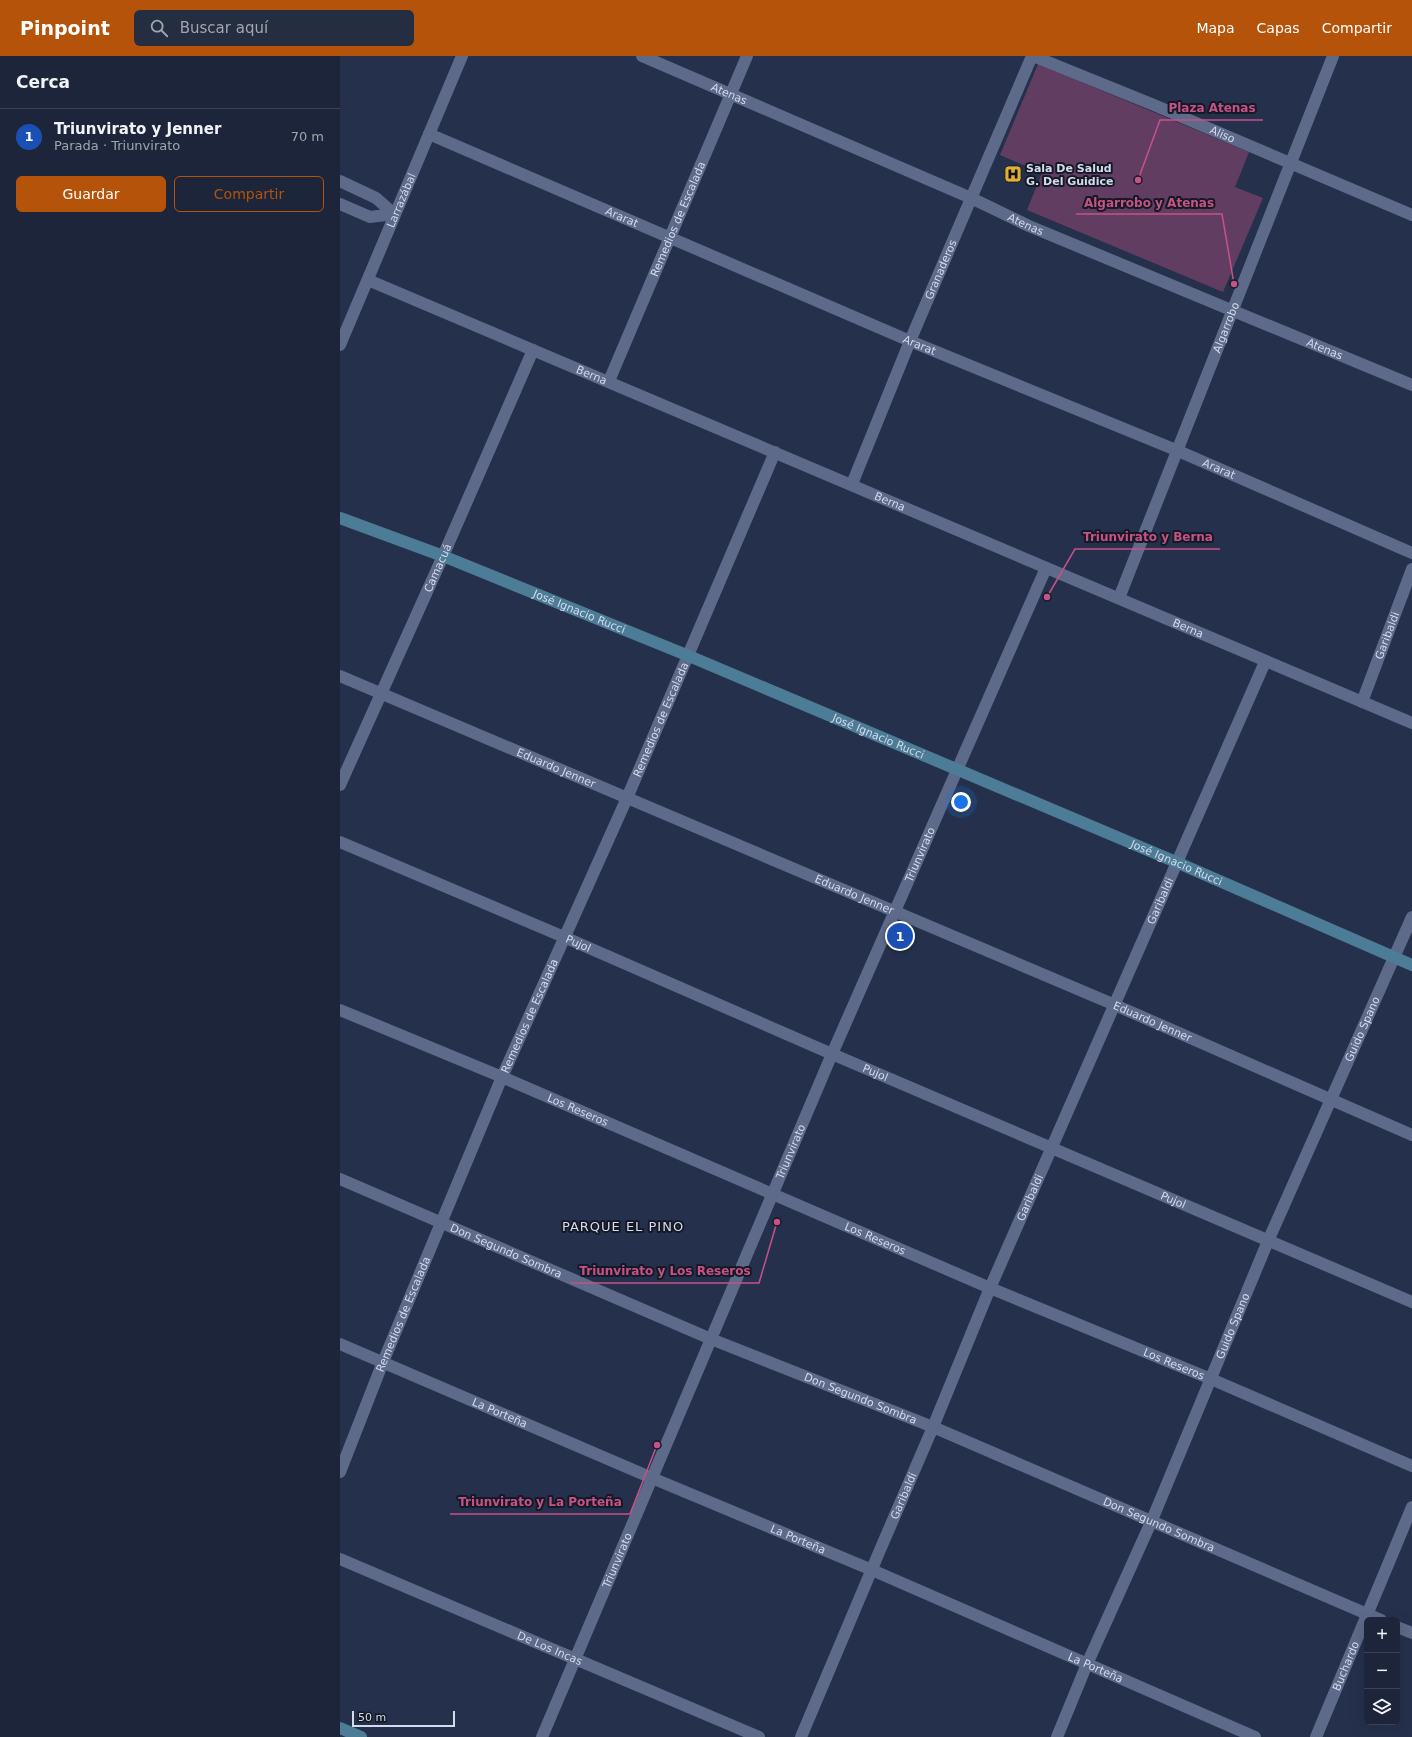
<!DOCTYPE html>
<html lang="es">
<head>
<meta charset="utf-8">
<style>
  :root { --surface:#1c2539; --page:#252d41; --text:#f1f3f6; --muted:#a0a5ae; --line:#3a4253; --accent:#b45309 }
  body { margin:0; font-family:"DejaVu Sans",sans-serif; background:var(--page); color:var(--text) }
  .controls { position:absolute; right:12px; bottom:12px; display:grid; overflow:hidden; border-radius:6px; box-shadow:0 4px 16px #0002 }
  .controls button { width:36px; height:36px; display:grid; place-items:center; padding:0; border:0; border-bottom:1px solid var(--line); background:var(--surface); color:var(--text); font:20px sans-serif }
  .scale { position:absolute; left:12px; bottom:10px; width:103px; box-sizing:border-box; padding-left:4px; border:2px solid #d3dbed; border-top:0; font-size:11px; line-height:14px; white-space:nowrap; color:#d3dbed; -webkit-text-stroke:3px #141925; paint-order:stroke }
  .you { position:absolute; left:621px; top:746px; width:14px; height:14px; margin:-10px; border:3px solid #fff; border-radius:50%; background:#1a73e8; box-shadow:0 0 0 6px #1a73e833 }
  .badge { display:grid; place-items:center; width:26px; height:26px; border-radius:50%; background:var(--accent); color:#fff; font-size:13px; font-weight:700 }
  .pin { position:absolute; translate:-50% -50%; border:2px solid #fff; box-shadow:0 1px 4px #0006 }
  .list { margin:0; padding:0; list-style:none }
  h2 { display:flex; justify-content:space-between; align-items:center; height:52px; margin:0; padding:0 16px; font-size:17px }
  h2 small { font-size:13px; font-weight:400; color:var(--muted) }
  .list li { display:grid; grid-template-columns:26px 1fr auto; gap:12px; align-items:center; box-sizing:border-box; height:56px; padding:0 16px; border-top:1px solid var(--line) }
  .list b { display:block; font-size:15px; white-space:nowrap }
  .list p { margin:0; font-size:13px; white-space:nowrap; color:var(--muted) }
  .list em { font-size:13px; font-style:normal; color:var(--muted) }
  .actions { display:flex; gap:8px; padding:12px 16px }
  .actions a { flex:1; padding:9px 0; border:1px solid var(--accent); border-radius:6px; text-align:center; font-size:14px; color:var(--accent) }
  .actions .main { background:var(--accent); color:#fff }
  .icon { flex:none; width:22px; height:22px; fill:none; stroke:currentColor; stroke-width:2; stroke-linecap:round; stroke-linejoin:round }
  .map { position:relative; flex:none; width:1072px; height:1681px; overflow:hidden }
  header { display:flex; align-items:center; gap:24px; box-sizing:border-box; height:56px; padding:0 20px; background:var(--accent); color:#fff }
  header strong { font-size:19px }
  nav { display:flex; gap:22px; margin-inline-start:auto; font-size:14px }
  .search { width:280px; height:36px; background:var(--page); display:flex; align-items:center; gap:10px; box-sizing:border-box; padding:0 14px; border-radius:6px; color:var(--muted); font-size:15px }
  main { display:flex }
  aside { flex:1; background:var(--surface) }
  .map>svg:first-child { display:block }
</style>
</head>
<body>
<header>
<strong>Pinpoint</strong>
<div class="search"><svg class="icon" aria-label="search" viewBox="0 0 24 24"><circle cx="10" cy="10" r="6"/><path d="M15 15l6 6"/></svg>Buscar aquí</div>
<nav><a>Mapa</a><a>Capas</a><a>Compartir</a></nav>
</header>
<main>
<aside>
<h2>Cerca<small></small></h2>
<ul class="list">
<li><span class="badge" style="background:#1a4fb4">1</span><div><b>Triunvirato y Jenner</b><p>Parada · Triunvirato</p></div><em>70 m</em></li>
</ul>
<div class="actions"><a class="main">Guardar</a><a>Compartir</a></div>
</aside>
<div class="map">
<svg width="1072" height="1681" viewBox="0 0 1072 1681">
  <rect width="100%" height="100%" fill="#25314c"/>
  <!-- green -->
  <polygon fill="#613d62" points="698,8 909,96 895,131 923,142 883,236 687,154 702,117 660,99"/>
  <g fill="none" stroke-linecap="round" stroke-linejoin="round">
    <!-- street -->
    <g stroke="#5d6a89" stroke-width="12">
      <path id="s1" d="M302 0 631 142 689 170 1072 329"/>
      <path id="s2" d="M693 0 814 49 1072 159"/>
      <path id="s3" d="M89 78 570 285 836 394 1072 497"/>
      <polyline points="0,125 36,142 54,158"/>
      <polyline points="0,148 30,161 54,158"/>
      <path id="s4" d="M28 224 1072 667"/>
      <path id="s5" d="M0 289 122 0"/>
      <path id="s6" d="M269 325 407 0"/>
      <path id="s7" d="M512 428 570 285 692 0"/>
      <path id="s8" d="M779 542 993 0"/>
      <path id="s9" d="M0 620 775 949 1072 1079"/>
      <path id="s10" d="M1022 646 1072 513"/>
      <path id="s11" d="M0 729 103 500 193 294"/>
      <path id="s12" d="M0 786 224 881 492 998 1072 1246"/>
      <path id="s13" d="M0 954 162 1021 650 1232 871 1323 1072 1410"/>
      <path id="s14" d="M0 1123 371 1283 593 1371 1041 1564"/>
      <path id="s15" d="M0 1288 312 1422 532 1514 915 1681"/>
      <path id="s16" d="M0 1416 43 1306 162 1021 287 742 435 396"/>
      <path id="s17" d="M0 1503 419 1681"/>
      <polyline points="1057,1571 1072,1577"/>
      <path id="s18" d="M202 1681 492 998 706 512"/>
      <path id="s19" d="M461 1681 540 1494 593 1371 650 1232 925 606"/>
      <path id="s20" d="M717 1681 747 1608 812 1464 928 1185 1072 861"/>
      <path id="s21" d="M976 1681 1072 1451"/>
    </g>
    <!-- secondary -->
    <g stroke="#4c7c96" stroke-width="12">
      <path id="s22" d="M0 462 103 500 349 600 836 806 1072 909"/>
      <polyline points="0,1672 21,1681"/>
    </g>
  </g>
  <!-- icons -->
  <defs>
    <g id="hospital-square" transform="scale(0.9)"><rect x="-9" y="-9" width="18" height="18" rx="4" fill="#e0b034" stroke="#141925"/><path d="M-5-5h3v3.5h4V-5h3V5h-3V1.5h-4V5h-3Z" fill="#111"/></g>
  </defs>
  <g fill-rule="evenodd">
    <use href="#hospital-square" x="673" y="118"/>
  </g>
  <g text-anchor="middle" stroke-width="4" stroke-linejoin="round" paint-order="stroke">
    <!-- street labels -->
    <g font-size="11" fill="#d3dbed" stroke="#141925">
      <text dy="4" stroke="none"><textPath href="#s1" startOffset="95">Atenas</textPath></text>
      <text dy="4" stroke="none"><textPath href="#s2" startOffset="205">Aliso</textPath></text>
      <text dy="4" stroke="none"><textPath href="#s5" startOffset="157">Larrazábal</textPath></text>
      <text dy="4" stroke="none"><textPath href="#s3" startOffset="210">Ararat</textPath></text>
      <text dy="4" stroke="none"><textPath href="#s6" startOffset="176">Remedios de Escalada</textPath></text>
      <text dy="4" stroke="none"><textPath href="#s1" startOffset="419">Atenas</textPath></text>
      <text dy="4" stroke="none"><textPath href="#s7" startOffset="232">Granaderos</textPath></text>
      <text dy="4" stroke="none"><textPath href="#s8" startOffset="291">Algarrobo</textPath></text>
      <text dy="4" stroke="none"><textPath href="#s3" startOffset="534">Ararat</textPath></text>
      <text dy="4" stroke="none"><textPath href="#s1" startOffset="743">Atenas</textPath></text>
      <text dy="4" stroke="none"><textPath href="#s4" startOffset="243">Berna</textPath></text>
      <text dy="4" stroke="none"><textPath href="#s3" startOffset="858">Ararat</textPath></text>
      <text dy="4" stroke="none"><textPath href="#s4" startOffset="567">Berna</textPath></text>
      <text dy="4" stroke="none"><textPath href="#s11" startOffset="238">Camacuá</textPath></text>
      <text dy="4" stroke="none"><textPath href="#s22" startOffset="257">José Ignacio Rucci</textPath></text>
      <text dy="4" stroke="none"><textPath href="#s4" startOffset="891">Berna</textPath></text>
      <text dy="4" stroke="none"><textPath href="#s10" startOffset="71">Garibaldi</textPath></text>
      <text dy="4" stroke="none"><textPath href="#s16" startOffset="818">Remedios de Escalada</textPath></text>
      <text dy="4" stroke="none"><textPath href="#s22" startOffset="581">José Ignacio Rucci</textPath></text>
      <text dy="4" stroke="none"><textPath href="#s9" startOffset="235">Eduardo Jenner</textPath></text>
      <text dy="4" stroke="none"><textPath href="#s18" startOffset="960">Triunvirato</textPath></text>
      <text dy="4" stroke="none"><textPath href="#s22" startOffset="905">José Ignacio Rucci</textPath></text>
      <text dy="4" stroke="none"><textPath href="#s9" startOffset="559">Eduardo Jenner</textPath></text>
      <text dy="4" stroke="none"><textPath href="#s19" startOffset="910">Garibaldi</textPath></text>
      <text dy="4" stroke="none"><textPath href="#s12" startOffset="259">Pujol</textPath></text>
      <text dy="4" stroke="none"><textPath href="#s16" startOffset="494">Remedios de Escalada</textPath></text>
      <text dy="4" stroke="none"><textPath href="#s9" startOffset="883">Eduardo Jenner</textPath></text>
      <text dy="4" stroke="none"><textPath href="#s20" startOffset="771">Guido Spano</textPath></text>
      <text dy="4" stroke="none"><textPath href="#s12" startOffset="583">Pujol</textPath></text>
      <text dy="4" stroke="none"><textPath href="#s13" startOffset="258">Los Reseros</textPath></text>
      <text dy="4" stroke="none"><textPath href="#s18" startOffset="636">Triunvirato</textPath></text>
      <text dy="4" stroke="none"><textPath href="#s19" startOffset="586">Garibaldi</textPath></text>
      <text dy="4" stroke="none"><textPath href="#s12" startOffset="907">Pujol</textPath></text>
      <text dy="4" stroke="none"><textPath href="#s13" startOffset="582">Los Reseros</textPath></text>
      <text dy="4" stroke="none"><textPath href="#s14" startOffset="181">Don Segundo Sombra</textPath></text>
      <text dy="4" stroke="none"><textPath href="#s16" startOffset="170">Remedios de Escalada</textPath></text>
      <text dy="4" stroke="none"><textPath href="#s20" startOffset="447">Guido Spano</textPath></text>
      <text dy="4" stroke="none"><textPath href="#s13" startOffset="906">Los Reseros</textPath></text>
      <text dy="4" stroke="none"><textPath href="#s14" startOffset="565">Don Segundo Sombra</textPath></text>
      <text dy="4" stroke="none"><textPath href="#s15" startOffset="174">La Porteña</textPath></text>
      <text dy="4" stroke="none"><textPath href="#s19" startOffset="262">Garibaldi</textPath></text>
      <text dy="4" stroke="none"><textPath href="#s14" startOffset="889">Don Segundo Sombra</textPath></text>
      <text dy="4" stroke="none"><textPath href="#s15" startOffset="498">La Porteña</textPath></text>
      <text dy="4" stroke="none"><textPath href="#s18" startOffset="192">Triunvirato</textPath></text>
      <text dy="4" stroke="none"><textPath href="#s17" startOffset="228">De Los Incas</textPath></text>
      <text dy="4" stroke="none"><textPath href="#s21" startOffset="77">Buchardo</textPath></text>
      <text dy="4" stroke="none"><textPath href="#s15" startOffset="822">La Porteña</textPath></text>
    </g>
    <!-- poi labels -->
    <g font-size="11" font-weight="bold" fill="#d3dbed" stroke="#141925" text-anchor="start">
      <text x="686" y="116">Sala De Salud<tspan x="686" dy="13">G. Del Guidice</tspan></text>
    </g>
    <!-- quarter labels -->
    <g font-size="13" letter-spacing="1" fill="#d3dbed" stroke="#141925">
      <text x="283" y="1175">PARQUE EL PINO</text>
    </g>
  </g>
  <!-- callouts -->
  <path fill="none" stroke="#c75287" stroke-width="1.5" d="M798 124L820 64H923M894 228L882 158H736M707 541L735 493H880M437 1166L419 1227H231M317 1389L290 1458H110"/>
  <g fill="#c75287" stroke="#141925" stroke-width="1.5">
    <circle cx="798" cy="124" r="4"/>
    <circle cx="894" cy="228" r="4"/>
    <circle cx="707" cy="541" r="4"/>
    <circle cx="437" cy="1166" r="4"/>
    <circle cx="317" cy="1389" r="4"/>
  </g>
  <g font-size="12" text-anchor="middle" font-weight="bold" fill="#c75287" stroke="#141925" stroke-width="4" stroke-linejoin="round" paint-order="stroke">
    <text x="872" y="56">Plaza Atenas</text>
    <text x="809" y="151">Algarrobo y Atenas</text>
    <text x="808" y="485">Triunvirato y Berna</text>
    <text x="325" y="1219">Triunvirato y Los Reseros</text>
    <text x="200" y="1450">Triunvirato y La Porteña</text>
  </g>
</svg>
<div class="controls">
<button>+</button>
<button>−</button>
<button><svg class="icon" aria-label="layers" viewBox="0 0 24 24"><path d="M12 4l9 5-9 5-9-5zM3 14l9 5 9-5"/></svg></button>
</div>
<div class="scale">50 m</div>
<div class="you"></div>
<div class="pin badge" style="left:560px;top:880px;background:#1a4fb4">1</div>
</div>
</main>
</body>
</html>
